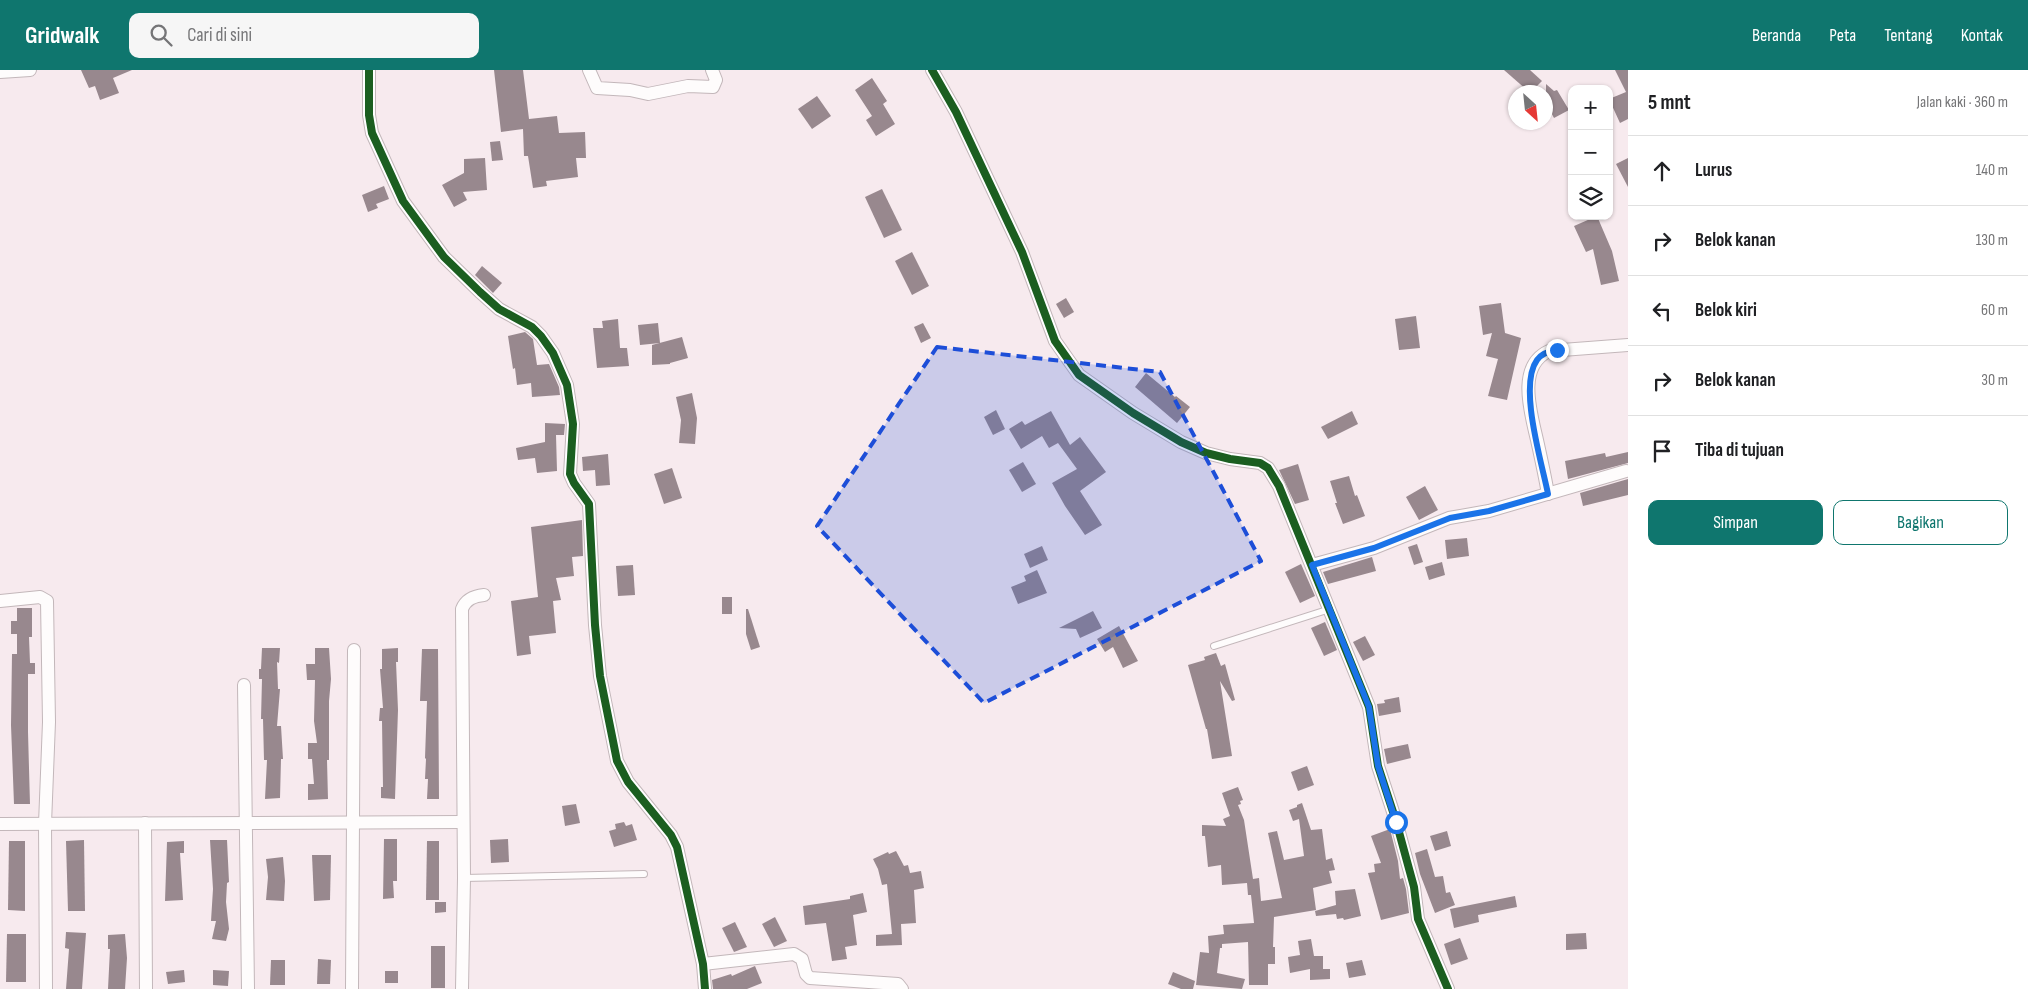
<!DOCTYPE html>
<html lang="id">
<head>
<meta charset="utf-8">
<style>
  :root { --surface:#fff; --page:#f6f6f6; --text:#202124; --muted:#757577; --line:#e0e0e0; --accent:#0f766e }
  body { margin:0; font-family:"Sofia Sans Condensed",sans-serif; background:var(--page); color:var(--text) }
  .controls { position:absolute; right:15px; top:15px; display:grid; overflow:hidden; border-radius:10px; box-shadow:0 1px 4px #0004 }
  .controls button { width:45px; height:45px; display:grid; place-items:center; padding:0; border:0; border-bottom:1px solid var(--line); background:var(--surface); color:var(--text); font:25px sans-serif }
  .compass { position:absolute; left:1508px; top:15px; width:45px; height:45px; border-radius:50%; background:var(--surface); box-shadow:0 1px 4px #0004; rotate:153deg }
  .stop { position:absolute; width:15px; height:15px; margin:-11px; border:4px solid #1a73e8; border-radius:50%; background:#fff }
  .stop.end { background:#1a73e8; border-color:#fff; box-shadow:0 1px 5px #0008 }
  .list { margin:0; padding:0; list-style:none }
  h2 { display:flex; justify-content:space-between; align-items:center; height:65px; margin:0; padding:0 20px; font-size:21px }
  h2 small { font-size:16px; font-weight:400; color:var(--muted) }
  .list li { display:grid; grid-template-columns:32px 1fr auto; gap:15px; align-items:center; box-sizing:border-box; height:70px; padding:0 20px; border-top:1px solid var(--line) }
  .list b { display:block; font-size:19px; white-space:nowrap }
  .list em { font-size:16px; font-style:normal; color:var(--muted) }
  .actions { display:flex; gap:10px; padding:15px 20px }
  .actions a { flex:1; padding:11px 0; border:1px solid var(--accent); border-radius:10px; text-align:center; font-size:18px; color:var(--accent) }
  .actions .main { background:var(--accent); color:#fff }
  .icon { flex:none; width:28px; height:28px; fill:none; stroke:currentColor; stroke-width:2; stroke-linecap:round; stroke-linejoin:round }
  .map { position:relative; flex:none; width:1628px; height:919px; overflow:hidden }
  header { display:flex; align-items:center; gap:30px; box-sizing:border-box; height:70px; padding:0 25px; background:var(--accent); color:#fff }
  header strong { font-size:24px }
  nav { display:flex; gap:28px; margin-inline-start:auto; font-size:18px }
  .search { width:350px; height:45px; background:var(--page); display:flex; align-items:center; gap:12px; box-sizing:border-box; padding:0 18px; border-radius:10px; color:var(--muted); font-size:19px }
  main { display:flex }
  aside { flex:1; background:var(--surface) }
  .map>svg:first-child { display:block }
</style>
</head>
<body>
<header>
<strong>Gridwalk</strong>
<div class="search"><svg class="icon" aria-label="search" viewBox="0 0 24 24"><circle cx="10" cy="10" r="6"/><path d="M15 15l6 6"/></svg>Cari di sini</div>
<nav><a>Beranda</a><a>Peta</a><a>Tentang</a><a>Kontak</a></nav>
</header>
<main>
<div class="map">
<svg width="1628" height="919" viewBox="0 0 1628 919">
  <rect width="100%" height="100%" fill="#f7eaee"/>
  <!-- building -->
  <g fill="#98888e">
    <polygon points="81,0 132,0 113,8 119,23 100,30 95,16 89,18"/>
    <polygon points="494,0 523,0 529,49 557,46 559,63 585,62 586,88 576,88 578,107 546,111 547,116 533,118 528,86 524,86 523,59 501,62"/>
    <polygon points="1504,0 1530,0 1542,11 1531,22 1529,22"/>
    <polygon points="1615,0 1628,0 1628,49 1620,53 1609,29 1626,22"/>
    <polygon points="872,8 887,31 883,34 895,54 876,66 866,50 872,46 855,20"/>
    <polygon points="1546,14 1554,21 1557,20 1569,40 1554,48 1546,33"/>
    <polygon points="817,26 831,46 812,59 798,39"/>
    <polygon points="500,71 503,90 492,91 490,72"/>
    <polygon points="485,88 487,120 463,122 467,130 454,137 442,115 464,103 464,89"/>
    <polygon points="1628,88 1628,117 1616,94"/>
    <polygon points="384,116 389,129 376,134 378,138 368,142 362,125"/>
    <polygon points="882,119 902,160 884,168 865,127"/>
    <polygon points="1597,146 1612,181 1619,211 1601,215 1593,179 1586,182 1574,156"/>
    <polygon points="912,182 929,216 912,225 895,191"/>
    <polygon points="482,196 502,213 493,223 475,205"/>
    <polygon points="1066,228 1074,242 1064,248 1056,234"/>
    <polygon points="1501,233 1505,263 1521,268 1507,330 1488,326 1498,289 1486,286 1492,263 1483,265 1479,236"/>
    <polygon points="1416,246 1420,278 1399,280 1395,249"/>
    <polygon points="618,249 620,278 627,278 629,296 597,298 593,258 603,258 602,251"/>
    <polygon points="658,253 660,273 640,275 638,255"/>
    <polygon points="923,253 931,268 921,273 914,257"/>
    <polygon points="525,262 533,269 537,295 549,294 559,317 560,325 532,327 531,313 517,315 515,298 513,299 508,266"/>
    <polygon points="682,267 688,288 670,293 670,294 652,295 652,275"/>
    <polygon points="1146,303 1175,327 1176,326 1190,337 1177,353 1135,317"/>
    <polygon points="692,323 697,348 695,374 679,373 681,350 676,327"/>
    <polygon points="996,340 1005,359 993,365 984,347"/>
    <polygon points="1051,341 1070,375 1080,367 1106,402 1080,421 1102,455 1085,465 1065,436 1052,413 1077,399 1058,373 1049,378 1042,366 1021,379 1009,359 1022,351 1025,355"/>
    <polygon points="1352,341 1358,354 1328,369 1321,357"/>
    <polygon points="545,353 565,354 564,365 556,365 557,401 537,403 535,388 518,390 516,378 545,372"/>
    <polygon points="1628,382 1628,393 1568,409 1565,391 1605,383 1606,387"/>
    <polygon points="608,384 610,415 596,416 595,400 583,401 582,387"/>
    <polygon points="1023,392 1036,414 1022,422 1009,400"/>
    <polygon points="1298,394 1309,430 1295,434 1279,400"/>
    <polygon points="672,398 682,428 664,434 654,404"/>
    <polygon points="1349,406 1355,426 1357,425 1365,446 1343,454 1335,433 1337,433 1330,411"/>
    <polygon points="1628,409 1628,425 1583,436 1580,423"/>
    <polygon points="1425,416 1438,440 1419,450 1406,427"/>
    <polygon points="582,450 583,486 572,487 574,506 556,508 561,530 553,531 556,563 529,566 531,584 517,586 511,531 538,527 531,457"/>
    <polygon points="1467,468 1469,486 1447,489 1445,470"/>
    <polygon points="1417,474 1423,492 1414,495 1408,477"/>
    <polygon points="1042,476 1048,490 1030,498 1024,484"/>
    <polygon points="1372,487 1376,501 1328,514 1323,502"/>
    <polygon points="1442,492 1445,505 1429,510 1425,497"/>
    <polygon points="1301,494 1315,526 1300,533 1285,502"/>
    <polygon points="633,495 635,525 618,526 616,496"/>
    <polygon points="1037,500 1047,523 1018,534 1011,517 1026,511 1024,506"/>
    <rect x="722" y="527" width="10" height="17"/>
    <polygon points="17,538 32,538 32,567 29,567 30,593 35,593 35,604 28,604 28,662 30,734 14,734 11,655 12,584 17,584 17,564 11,564 11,551 17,551"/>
    <polygon points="746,539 748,539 760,577 751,580 746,564"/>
    <polygon points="1093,541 1102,558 1080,568 1076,559 1059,558"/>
    <polygon points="1325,552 1337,580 1324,586 1311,558"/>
    <polygon points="1119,556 1138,591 1123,598 1113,577 1105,582 1097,569"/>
    <polygon points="1365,566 1375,585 1363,591 1353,572"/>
    <polygon points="262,578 280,578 279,593 277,592 278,619 280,619 277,656 281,656 283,689 281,689 280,728 265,729 267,690 264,690 263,649 261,649 262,609 259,609 259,599 261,599"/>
    <polygon points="315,578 329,578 331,609 329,631 329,690 327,690 328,729 308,730 308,714 314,714 312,689 308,689 308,673 317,673 314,651 315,610 307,610 306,594 315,594"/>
    <polygon points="398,578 398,592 396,592 398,640 395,729 381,728 381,717 383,717 382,651 379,651 380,638 383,638 380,599 382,599 382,579"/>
    <polygon points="422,579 438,579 439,729 427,729 428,709 425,709 426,689 425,688 427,631 420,631"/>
    <polygon points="1216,583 1221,596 1225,594 1235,630 1232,631 1220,611 1232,686 1212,689 1207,659 1206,659 1188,595 1205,590 1204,587"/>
    <polygon points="1399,627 1401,642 1379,646 1377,634 1385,633 1384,630"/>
    <polygon points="1408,674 1411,688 1387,694 1384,679"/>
    <polygon points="1307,696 1314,715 1298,721 1291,702"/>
    <polygon points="1238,717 1243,730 1240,731 1241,734 1238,735 1244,750 1253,809 1259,808 1261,831 1282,828 1268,763 1277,761 1284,790 1304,786 1299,749 1293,751 1289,740 1297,737 1297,735 1302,733 1311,760 1322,759 1326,790 1332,788 1335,800 1329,801 1332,813 1313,818 1316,840 1274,847 1273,877 1275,877 1275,894 1268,894 1268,915 1249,915 1248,872 1222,874 1222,878 1220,878 1217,903 1245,909 1242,919 1196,915 1200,882 1209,883 1208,866 1224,864 1223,855 1254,853 1251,825 1248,825 1247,813 1222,815 1221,795 1208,797 1205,766 1202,766 1202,755 1226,756 1223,749 1230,746 1222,723"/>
    <polygon points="576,734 580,753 565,756 562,736"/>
    <polygon points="624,752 626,756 632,754 637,770 614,777 609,761 616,759 615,754"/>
    <polygon points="1390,759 1398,791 1400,809 1403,808 1406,819 1409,843 1381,850 1368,803 1375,802 1374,794 1381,793 1371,766"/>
    <polygon points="1447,761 1451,776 1435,781 1430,766"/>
    <polygon points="384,769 397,769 397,811 393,811 394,828 383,829"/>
    <polygon points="508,769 509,792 491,793 490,770"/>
    <polygon points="84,770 85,841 68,841 66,771"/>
    <polygon points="210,770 227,770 229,812 227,813 226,832 229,859 226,871 212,869 216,851 211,851 213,819"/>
    <polygon points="9,771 25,771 25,841 8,840"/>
    <polygon points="184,771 184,783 180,783 183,830 165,831 167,772"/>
    <polygon points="427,771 439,771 439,830 426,830"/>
    <polygon points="1427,779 1435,807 1443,806 1446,823 1450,822 1455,835 1435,843 1420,804 1415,783"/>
    <polygon points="896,781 904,796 908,795 910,803 921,801 924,818 914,820 916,853 901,854 902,875 876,876 876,865 892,864 887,814 882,815 878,799 873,789 888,782 889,784"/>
    <polygon points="312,785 331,785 330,830 314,831"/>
    <polygon points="283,787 285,811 284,831 266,830 268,807 266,789"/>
    <polygon points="1355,819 1361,846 1344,850 1343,848 1337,849 1336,844 1316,846 1315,841 1336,835 1335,821"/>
    <polygon points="863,823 867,842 853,845 857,875 845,877 847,889 832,891 826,853 805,855 803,836 850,829 850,826"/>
    <polygon points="1515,826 1517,837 1478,845 1479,852 1454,858 1450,839"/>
    <polygon points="435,832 446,832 446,842 435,843"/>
    <polygon points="775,847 787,871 774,877 762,854"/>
    <polygon points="735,852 747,877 734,882 722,858"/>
    <polygon points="66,862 86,863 82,919 66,919 69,879 65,878"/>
    <polygon points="1586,863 1587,879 1566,880 1566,864"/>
    <polygon points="7,864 26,864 26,912 6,912"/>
    <polygon points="125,864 127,888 125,919 108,919 110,879 108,879 108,865"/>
    <polygon points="1460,868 1468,889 1451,895 1444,874"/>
    <polygon points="1311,869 1314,886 1323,886 1323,899 1330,899 1330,909 1310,910 1310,899 1290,903 1288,887 1300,885 1298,871"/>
    <rect x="431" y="876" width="14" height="42"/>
    <polygon points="318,889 331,890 330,914 317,914"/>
    <polygon points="271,890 285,890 285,915 270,915"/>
    <polygon points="1362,890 1366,905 1349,908 1346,893"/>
    <polygon points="755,896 762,913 747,919 713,919 712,910 731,904 732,906"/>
    <polygon points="184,900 185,912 168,914 166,902"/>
    <polygon points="213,900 229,901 228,916 213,915"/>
    <rect x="385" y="901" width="13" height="12"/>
    <polygon points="1173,902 1195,911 1193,919 1181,919 1168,914"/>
  </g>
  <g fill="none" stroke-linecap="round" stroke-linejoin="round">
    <!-- service casing -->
    <g stroke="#c3b7ba" stroke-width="8">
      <g id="service">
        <polyline points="1214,576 1330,539"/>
        <polyline points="464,808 644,804"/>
      </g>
    </g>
    <!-- minor casing -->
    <g stroke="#c3b7ba" stroke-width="14">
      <g id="minor">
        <polyline points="369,0 369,45 372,63 403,131 444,187 480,222 499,239 532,257 541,266 553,283 567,315 573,354 570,404 574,413 589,434 595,555 600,606 617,691 628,712 671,765 677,777 703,894 705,919"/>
        <polyline points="589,0 597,18 630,20 648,24 688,16 713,17 716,10 712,0"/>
        <polyline points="932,0 956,42 1022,182 1055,271 1079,305 1133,343 1181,372 1206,383 1230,389 1260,393 1268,398 1279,416 1369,637 1378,696 1396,751 1414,817 1418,849 1448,919"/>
        <polyline points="0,2 30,0"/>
        <path d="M1548 424C1545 406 1541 388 1537 370 1531 343 1516 296 1549 281L1628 275"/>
        <polyline points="1312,495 1374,478 1449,448 1489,441 1626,401"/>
        <polyline points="0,531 40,527 47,531 49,652 45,754 46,919"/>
        <polyline points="244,615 248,919"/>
        <polyline points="145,753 146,919"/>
        <polyline points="0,754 463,752"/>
        <polyline points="703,894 794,884 802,889 806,904 810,908 898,914 902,919"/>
        <polyline points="352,919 354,580"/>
        <path d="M462 919 464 808 462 539C466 529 474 526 484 525"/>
      </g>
    </g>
    <!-- service -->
    <use href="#service" stroke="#fefcfc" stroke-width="6"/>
    <!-- minor -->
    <use href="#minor" stroke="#fefcfc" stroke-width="12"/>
    <!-- cycleway casing -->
    <g stroke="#fff" stroke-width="11">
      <g id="cycleway">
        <polyline points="369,0 369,45 372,63 403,131 444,187 480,222 499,239 532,257 541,266 553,283 567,315 573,354 570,404 574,413 589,434 595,555 600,606 617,691 628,712 671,765 677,777 703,894 705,919"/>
        <polyline points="932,0 956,42 1022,182 1055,271 1079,305 1133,343 1181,372 1206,383 1230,389 1260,393 1268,398 1279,416 1369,637 1378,696 1396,751 1414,817 1418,849 1448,919"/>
      </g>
    </g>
    <!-- cycleway -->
    <use href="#cycleway" stroke="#1b5e20" stroke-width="8"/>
  </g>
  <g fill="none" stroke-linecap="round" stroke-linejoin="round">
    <!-- route -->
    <path stroke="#1a73e8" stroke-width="6" d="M1396 752 1378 696 1369 637 1312 495 1374 478 1450 448 1489 441 1548 424C1542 393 1518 316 1537 290 1542 283 1549 281 1557 280"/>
  </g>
  <!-- marked area -->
  <path fill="#1d4ed8" fill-opacity="0.2" stroke="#1d4ed8" stroke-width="4" stroke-dasharray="10 6" stroke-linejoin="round" d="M937 277 1160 302 1261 491 984 633 817 456Z"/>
</svg>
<div class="controls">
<button>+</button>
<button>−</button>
<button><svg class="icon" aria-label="layers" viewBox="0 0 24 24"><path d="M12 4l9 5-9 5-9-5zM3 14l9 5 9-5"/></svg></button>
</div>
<svg class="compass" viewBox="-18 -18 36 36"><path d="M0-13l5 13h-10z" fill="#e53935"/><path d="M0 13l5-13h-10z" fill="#757577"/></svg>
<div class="stop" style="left:1396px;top:752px"></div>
<div class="stop end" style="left:1557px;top:280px"></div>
</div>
<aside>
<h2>5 mnt<small>Jalan kaki · 360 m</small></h2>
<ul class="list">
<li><svg class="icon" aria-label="ahead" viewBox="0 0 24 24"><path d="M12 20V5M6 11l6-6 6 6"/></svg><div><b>Lurus</b></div><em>140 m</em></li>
<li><svg class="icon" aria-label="right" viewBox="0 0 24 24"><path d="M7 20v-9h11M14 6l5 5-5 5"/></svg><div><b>Belok kanan</b></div><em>130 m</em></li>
<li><svg class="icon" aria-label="left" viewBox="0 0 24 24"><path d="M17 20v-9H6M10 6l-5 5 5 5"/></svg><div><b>Belok kiri</b></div><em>60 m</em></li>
<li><svg class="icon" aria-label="right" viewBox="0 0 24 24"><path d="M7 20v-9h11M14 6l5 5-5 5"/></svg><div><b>Belok kanan</b></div><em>30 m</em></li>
<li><svg class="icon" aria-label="arrive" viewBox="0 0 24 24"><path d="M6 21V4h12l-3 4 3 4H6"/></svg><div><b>Tiba di tujuan</b></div></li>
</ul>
<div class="actions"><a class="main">Simpan</a><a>Bagikan</a></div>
</aside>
</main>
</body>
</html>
